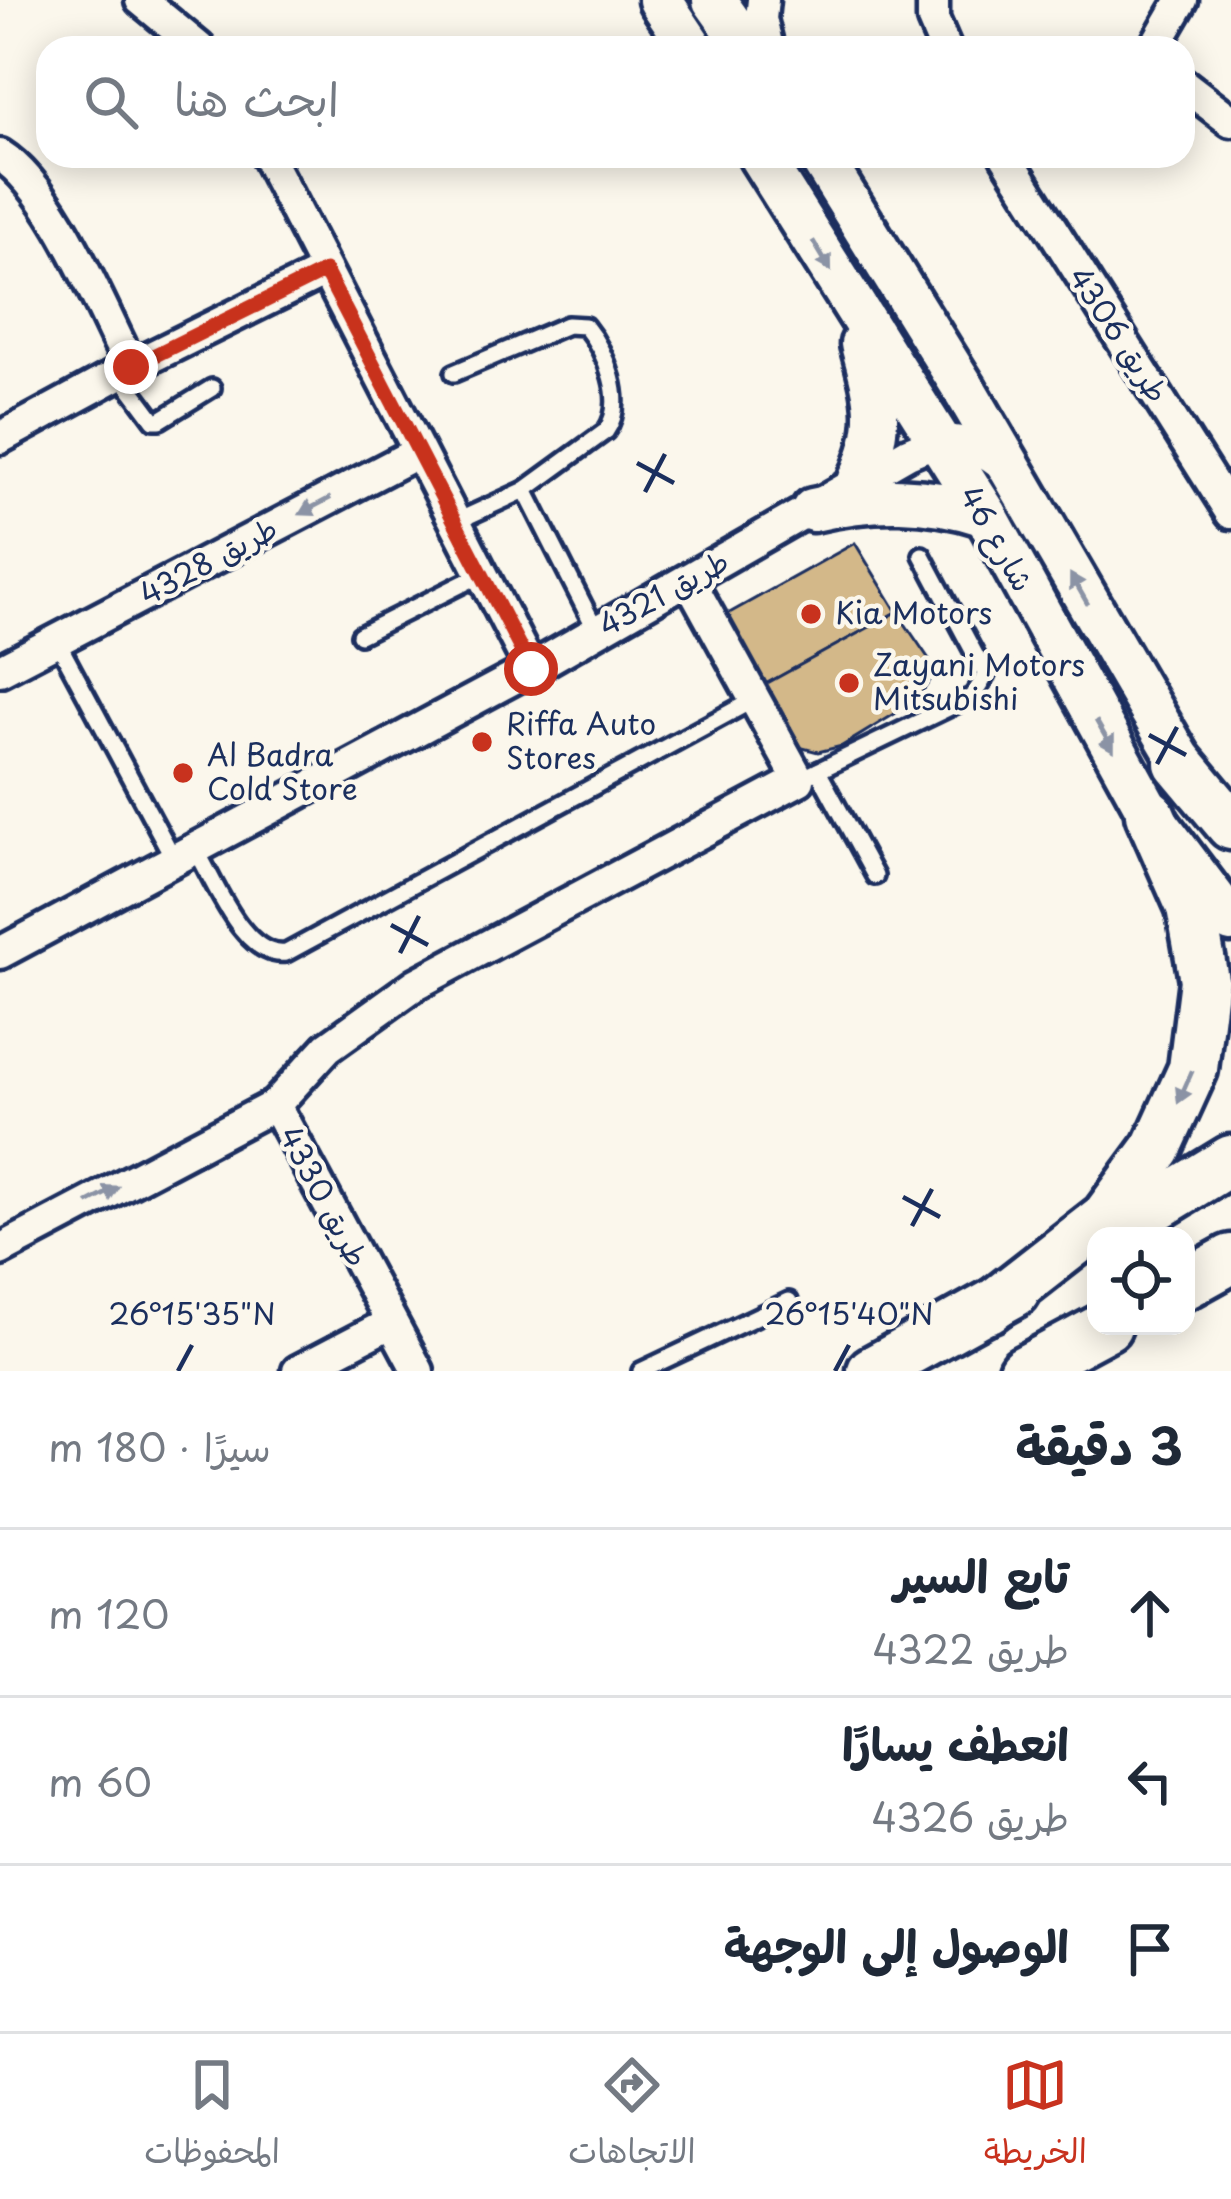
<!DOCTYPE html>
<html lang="ar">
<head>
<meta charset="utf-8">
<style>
  :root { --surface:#fff; --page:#f6f6f7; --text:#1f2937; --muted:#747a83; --line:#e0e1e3; --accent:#c8321e }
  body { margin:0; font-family:"Playpen Sans","Playpen Sans Arabic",sans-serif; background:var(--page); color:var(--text); direction:rtl }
  .controls { position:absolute; right:36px; bottom:36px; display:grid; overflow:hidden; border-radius:24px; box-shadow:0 6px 30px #0003 }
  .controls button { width:108px; height:108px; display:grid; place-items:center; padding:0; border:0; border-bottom:3px solid var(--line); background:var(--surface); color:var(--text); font:60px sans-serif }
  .stop { position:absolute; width:36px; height:36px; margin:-27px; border:9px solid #c8321e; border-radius:50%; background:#fff }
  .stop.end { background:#c8321e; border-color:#fff; box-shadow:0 3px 12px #0008 }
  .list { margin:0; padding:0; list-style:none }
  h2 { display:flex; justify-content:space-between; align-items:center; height:156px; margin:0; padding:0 48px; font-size:51px }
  h2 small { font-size:39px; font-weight:400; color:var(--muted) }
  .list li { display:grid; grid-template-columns:78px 1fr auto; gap:36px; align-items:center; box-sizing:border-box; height:168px; padding:0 48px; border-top:3px solid var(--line) }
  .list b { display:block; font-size:45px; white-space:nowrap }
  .list p { margin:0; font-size:39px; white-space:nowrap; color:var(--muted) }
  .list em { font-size:39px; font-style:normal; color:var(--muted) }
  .icon { flex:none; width:66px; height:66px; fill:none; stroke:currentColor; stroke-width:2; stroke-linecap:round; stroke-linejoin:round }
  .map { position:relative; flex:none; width:1231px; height:1371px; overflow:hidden; direction:ltr }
  .search { position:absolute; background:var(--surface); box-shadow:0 6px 30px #0003; left:36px; right:36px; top:36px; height:132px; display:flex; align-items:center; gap:30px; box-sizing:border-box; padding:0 42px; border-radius:36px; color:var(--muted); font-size:45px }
  .sheet { height:660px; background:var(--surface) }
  nav { display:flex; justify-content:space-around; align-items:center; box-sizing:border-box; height:168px; border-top:3px solid var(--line); background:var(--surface); font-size:33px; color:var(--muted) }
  nav a { display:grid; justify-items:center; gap:6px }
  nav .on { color:var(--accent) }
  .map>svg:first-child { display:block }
</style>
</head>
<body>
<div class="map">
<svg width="1231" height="1371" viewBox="0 0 1231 1371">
  <rect width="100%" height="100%" fill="#fbf7ec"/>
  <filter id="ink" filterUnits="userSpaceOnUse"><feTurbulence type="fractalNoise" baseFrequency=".00833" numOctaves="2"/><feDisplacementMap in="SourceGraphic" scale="24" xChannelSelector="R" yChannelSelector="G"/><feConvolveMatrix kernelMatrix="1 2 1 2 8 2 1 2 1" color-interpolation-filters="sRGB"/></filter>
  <g filter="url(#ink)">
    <!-- building -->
    <g fill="#d3b889" stroke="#1b2f5e" stroke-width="3">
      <polygon points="855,543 897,612 762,686 724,616"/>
      <polygon points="897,612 929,659 931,679 916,701 842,746 818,752 795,746 762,686"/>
    </g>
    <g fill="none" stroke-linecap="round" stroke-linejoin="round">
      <!-- lane casing -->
      <g stroke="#1b2f5e" stroke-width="24">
        <g id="lane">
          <polyline points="119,373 154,420 160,420 212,388"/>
          <path d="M454 373 567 325 585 326C606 352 627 402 606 431L525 490 597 632"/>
          <polyline points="455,522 525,490"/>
          <polyline points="360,635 482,574"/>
          <polyline points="57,641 175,861"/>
          <polyline points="818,771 875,876"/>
          <polyline points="799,780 973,696 986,675 922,555"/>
          <path d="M196 850C215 882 244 959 286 953L755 699"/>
          <polyline points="641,1371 789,1301"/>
        </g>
      </g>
      <!-- street casing -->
      <g stroke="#1b2f5e" stroke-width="39">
        <g id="street">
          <polyline points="141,0 199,48"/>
          <polyline points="763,0 761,19 768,48"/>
          <polyline points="933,0 933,20 945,48"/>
          <polyline points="1154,48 1182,0"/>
          <polyline points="1183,84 1231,121"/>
          <path d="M0 155C54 189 100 307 131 367"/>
          <polyline points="267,156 531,669"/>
          <polyline points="1006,156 1231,513"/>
          <polyline points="0,438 131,367 325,271"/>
          <polyline points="0,670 418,452"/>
          <path d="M0 953 531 669 908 453C953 433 968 438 1007 468"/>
          <polyline points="275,1105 418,1371"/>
          <polyline points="0,1250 275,1105 328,1047 416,984 799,780 689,580"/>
          <polyline points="298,1371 390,1323"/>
        </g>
      </g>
      <!-- secondary casing -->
      <g stroke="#1b2f5e" stroke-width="51">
        <g id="secondary">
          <polyline points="660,0 692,48"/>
          <polyline points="714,0 748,48"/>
          <polyline points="760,156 986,515 1150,814 1231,921"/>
          <polyline points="820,156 966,392 1197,789"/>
          <path d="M860 479C885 425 877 399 862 344"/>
          <path d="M813 510C873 496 928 496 986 515"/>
        </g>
      </g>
      <!-- primary casing -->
      <g stroke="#1b2f5e" stroke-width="57">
        <g id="primary">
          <polyline points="1179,763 1231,825"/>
          <polyline points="1107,1236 1231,1160"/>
          <polyline points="1186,1284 1231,1259"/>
          <polyline points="989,1308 1106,1217 1157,1148 1193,1069 1204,980 1191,907 1150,814"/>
          <polyline points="872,1371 1015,1292"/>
          <polyline points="1023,1371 1107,1326"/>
        </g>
      </g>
      <!-- lane -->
      <use href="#lane" stroke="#fbf7ec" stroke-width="15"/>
      <!-- street -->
      <use href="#street" stroke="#fbf7ec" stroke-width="30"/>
      <!-- secondary -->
      <use href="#secondary" stroke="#fbf7ec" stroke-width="42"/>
      <!-- primary -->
      <use href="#primary" stroke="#fbf7ec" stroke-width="48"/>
    </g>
    <!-- one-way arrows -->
    <defs><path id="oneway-solid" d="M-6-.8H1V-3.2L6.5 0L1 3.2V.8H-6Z" transform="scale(3)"/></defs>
    <g fill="#8b93a5">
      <use href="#oneway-solid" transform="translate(822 256) rotate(59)"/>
      <use href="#oneway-solid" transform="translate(315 506) rotate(152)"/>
      <use href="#oneway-solid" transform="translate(1079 589) rotate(-120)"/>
      <use href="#oneway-solid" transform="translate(1105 736) rotate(60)"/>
      <use href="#oneway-solid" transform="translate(1185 1087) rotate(114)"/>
      <use href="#oneway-solid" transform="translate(103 1195) rotate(-28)"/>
    </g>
  </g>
  <g fill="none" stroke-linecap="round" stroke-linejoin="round" filter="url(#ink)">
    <!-- route -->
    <polyline stroke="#c8321e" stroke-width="15" points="131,367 325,271 531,669"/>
  </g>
  <!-- ticks -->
  <path fill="none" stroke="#1b2f5e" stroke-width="4.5" d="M637 463 674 483M645 492 665 454M1149 735 1186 755M1157 764 1177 727M391 925 428 945M400 953 419 916M903 1197 940 1217M912 1226 932 1189M178 1371 192 1345M835 1371 849 1345"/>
  <!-- markers -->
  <g fill="#c8321e" stroke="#fbf7ec" stroke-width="4.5">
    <circle cx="811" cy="614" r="12"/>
    <circle cx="849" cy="683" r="12"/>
    <circle cx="482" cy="742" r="12"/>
    <circle cx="183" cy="773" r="12"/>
  </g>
  <g text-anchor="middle" stroke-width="9" stroke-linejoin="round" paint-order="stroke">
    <!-- street labels -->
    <g font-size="30" fill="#1b2f5e" stroke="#fbf7ec">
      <text transform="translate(1118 335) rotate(57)" y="10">طريق 4306</text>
      <text transform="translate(996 539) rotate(60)" y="10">شارع 46</text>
      <text transform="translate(209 562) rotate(-28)" y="10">طريق 4328</text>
      <text transform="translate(664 594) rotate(-29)" y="10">طريق 4321</text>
      <text transform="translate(323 1197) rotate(62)" y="10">طريق 4330</text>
    </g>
    <!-- poi labels -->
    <g font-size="30" fill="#1b2f5e" stroke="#fbf7ec" text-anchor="start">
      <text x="835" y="624">Kia Motors</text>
      <text x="873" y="676">Zayani Motors<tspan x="873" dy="34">Mitsubishi</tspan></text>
      <text x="506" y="735">Riffa Auto<tspan x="506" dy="34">Stores</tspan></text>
      <text x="207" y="766">Al Badra<tspan x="207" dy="34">Cold Store</tspan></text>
    </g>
  </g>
  <g font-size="30" text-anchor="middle" fill="#1b2f5e" stroke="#fbf7ec" stroke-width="9" stroke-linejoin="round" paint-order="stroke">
    <text x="192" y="1325">26°15'35"N</text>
    <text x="849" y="1325">26°15'40"N</text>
  </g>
</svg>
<div class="controls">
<button><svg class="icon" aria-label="locate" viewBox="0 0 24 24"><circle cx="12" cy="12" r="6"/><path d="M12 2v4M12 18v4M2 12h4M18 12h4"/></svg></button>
</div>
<div class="stop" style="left:531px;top:669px"></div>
<div class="stop end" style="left:131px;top:367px"></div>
<div class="search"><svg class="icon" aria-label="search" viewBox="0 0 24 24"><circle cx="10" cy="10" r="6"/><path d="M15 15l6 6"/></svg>ابحث هنا</div>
</div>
<section class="sheet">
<h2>3 دقيقة<small>سيرًا · 180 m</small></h2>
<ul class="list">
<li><svg class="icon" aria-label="ahead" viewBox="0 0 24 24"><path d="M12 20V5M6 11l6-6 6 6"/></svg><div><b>تابع السير</b><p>طريق 4322</p></div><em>120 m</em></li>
<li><svg class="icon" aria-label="left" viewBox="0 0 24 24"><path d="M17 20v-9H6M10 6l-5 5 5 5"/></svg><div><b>انعطف يسارًا</b><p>طريق 4326</p></div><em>60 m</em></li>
<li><svg class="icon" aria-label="arrive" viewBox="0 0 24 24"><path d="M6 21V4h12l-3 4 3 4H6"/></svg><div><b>الوصول إلى الوجهة</b></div></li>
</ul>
</section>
<nav>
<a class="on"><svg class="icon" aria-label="map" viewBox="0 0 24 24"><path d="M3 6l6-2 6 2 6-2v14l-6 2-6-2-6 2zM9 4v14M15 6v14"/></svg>الخريطة</a>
<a><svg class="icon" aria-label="directions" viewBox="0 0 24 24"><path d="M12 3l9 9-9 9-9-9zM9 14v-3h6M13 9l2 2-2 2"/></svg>الاتجاهات</a>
<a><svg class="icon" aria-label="saved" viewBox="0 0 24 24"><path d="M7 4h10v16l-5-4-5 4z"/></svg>المحفوظات</a>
</nav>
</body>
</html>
